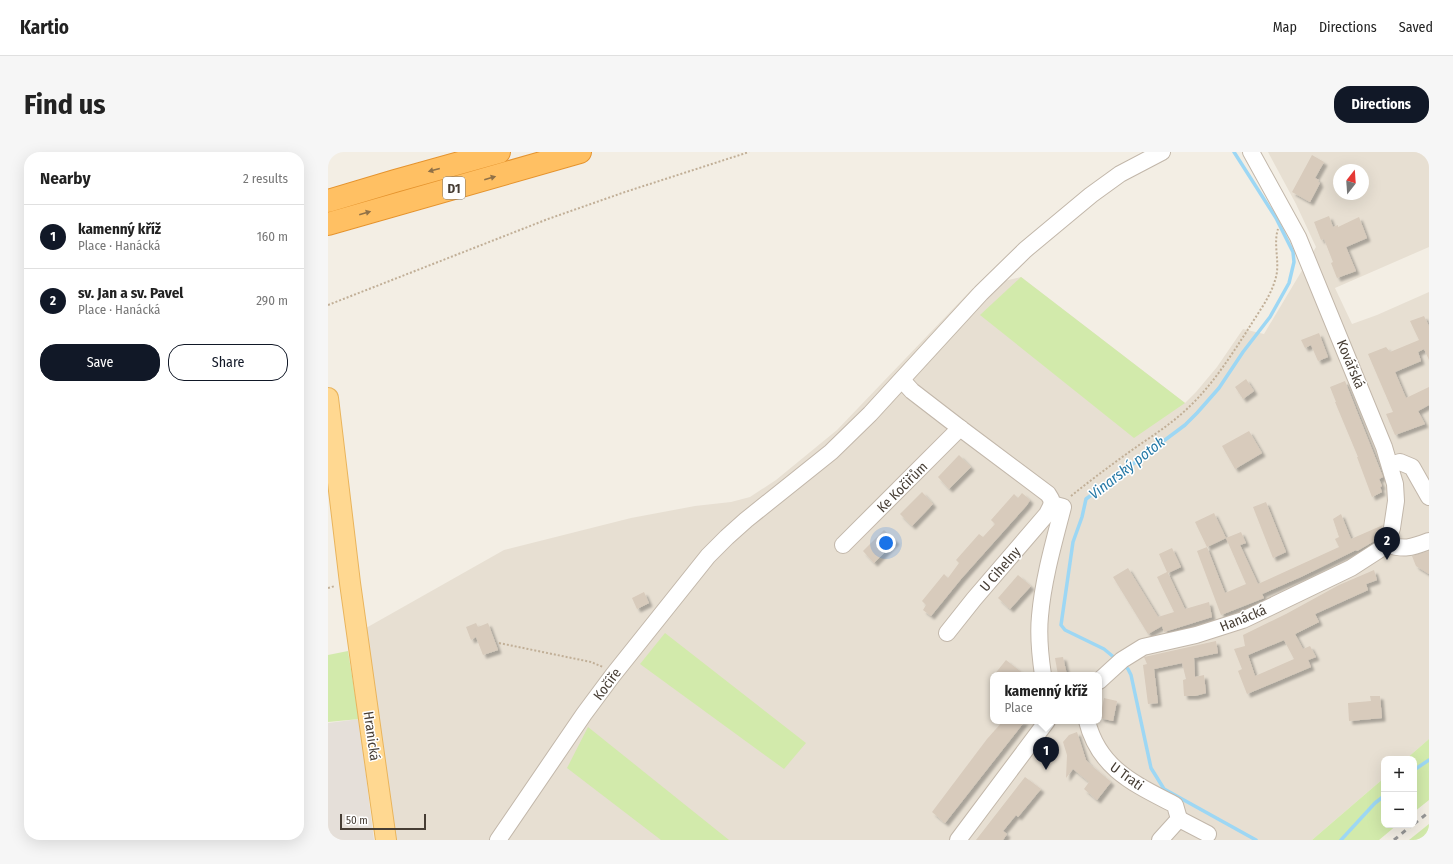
<!DOCTYPE html>
<html lang="en">
<head>
<meta charset="utf-8">
<style>
  :root { --surface:#fff; --page:#f6f6f6; --text:#222; --muted:#767676; --line:#e0e0e0; --accent:#111827 }
  body { margin:0; font-family:"Fira Sans Condensed",sans-serif; background:var(--page); color:var(--text) }
  .controls { position:absolute; right:12px; bottom:12px; display:grid; overflow:hidden; border-radius:8px; box-shadow:0 4px 16px #0002 }
  .controls button { width:36px; height:36px; display:grid; place-items:center; padding:0; border:0; border-bottom:1px solid var(--line); background:var(--surface); color:var(--text); font:20px sans-serif }
  .compass { position:absolute; left:1005px; top:12px; width:36px; height:36px; border-radius:50%; background:var(--surface); box-shadow:0 4px 16px #0002; rotate:17deg }
  .scale { position:absolute; left:12px; bottom:10px; width:86px; box-sizing:border-box; padding-left:4px; border:2px solid #463d34; border-top:0; font-size:11px; line-height:14px; white-space:nowrap; color:#463d34; -webkit-text-stroke:3px #fff; paint-order:stroke }
  .you { position:absolute; left:558px; top:391px; width:14px; height:14px; margin:-10px; border:3px solid #fff; border-radius:50%; background:#1a73e8; box-shadow:0 0 0 6px #1a73e833 }
  .badge { display:grid; place-items:center; width:26px; height:26px; border-radius:50%; background:var(--accent); color:#fff; font-size:13px; font-weight:700 }
  .pin { position:absolute; translate:-50% -33px; filter:drop-shadow(0 1px 2px #0008) }
  .pin::after { content:''; position:absolute; top:21px; width:14px; height:12px; background:inherit; clip-path:polygon(0 0,100% 0,50% 100%) }
  .popup { position:absolute; left:662px; top:520px; width:112px; height:52px; box-sizing:border-box; display:grid; place-content:center; border-radius:8px; background:var(--surface); filter:drop-shadow(0 1px 3px #0005); font-size:13px; white-space:nowrap; color:var(--muted) }
  .popup b { font-size:15px; color:var(--text) }
  .popup::after { content:''; position:absolute; left:50%; top:100%; margin-left:-8px; border:8px solid transparent; border-top-color:var(--surface) }
  .list { margin:0; padding:0; list-style:none }
  h2 { display:flex; justify-content:space-between; align-items:center; height:52px; margin:0; padding:0 16px; font-size:17px }
  h2 small { font-size:13px; font-weight:400; color:var(--muted) }
  .list li { display:grid; grid-template-columns:26px 1fr auto; gap:12px; align-items:center; box-sizing:border-box; height:64px; padding:0 16px; border-top:1px solid var(--line) }
  .list b { display:block; font-size:15px; white-space:nowrap }
  .list p { margin:0; font-size:13px; white-space:nowrap; color:var(--muted) }
  .list em { font-size:13px; font-style:normal; color:var(--muted) }
  .actions { display:flex; gap:8px; padding:12px 16px }
  .actions a { flex:1; padding:9px 0; border:1px solid var(--accent); border-radius:16px; text-align:center; font-size:14px; color:var(--accent) }
  .actions .main { background:var(--accent); color:#fff }
  .map { position:relative; flex:none; width:1101px; height:688px; overflow:hidden; border-radius:16px }
  header { display:flex; align-items:center; gap:24px; box-sizing:border-box; height:56px; padding:0 20px; background:var(--surface); border-bottom:1px solid var(--line) }
  header strong { font-size:19px }
  nav { display:flex; gap:22px; margin-inline-start:auto; font-size:14px }
  .intro { display:flex; align-items:center; justify-content:space-between; box-sizing:border-box; height:96px; padding:0 24px }
  h1 { margin:0; font-size:28px }
  .button { padding:10px 18px; border-radius:16px; background:var(--accent); color:#fff; font-size:14px; font-weight:700 }
  main { display:flex; gap:24px; padding:0 24px }
  aside { flex:1; background:var(--surface); border-radius:16px; box-shadow:0 4px 16px #0002 }
  .map>svg:first-child { display:block }
</style>
</head>
<body>
<header>
<strong>Kartio</strong>
<nav><a>Map</a><a>Directions</a><a>Saved</a></nav>
</header>
<div class="intro"><h1>Find us</h1><a class="button">Directions</a></div>
<main>
<aside>
<h2>Nearby<small>2 results</small></h2>
<ul class="list">
<li><span class="badge">1</span><div><b>kamenný kříž</b><p>Place · Hanácká</p></div><em>160 m</em></li>
<li><span class="badge">2</span><div><b>sv. Jan a sv. Pavel</b><p>Place · Hanácká</p></div><em>290 m</em></li>
</ul>
<div class="actions"><a class="main">Save</a><a>Share</a></div>
</aside>
<div class="map">
<svg width="1101" height="688" viewBox="0 0 1101 688">
  <defs>
    <filter id="shadow"><feDropShadow dx="3.5" dy="3.5" stdDeviation="1" flood-color="#0004"/></filter>
  </defs>
  <rect width="100%" height="100%" fill="#f3eee4"/>
  <!-- residential -->
  <path fill="#e7dfd2" fill-rule="evenodd" d="M940 0H1101V95L1007 136 1024 172 1049 163 1101 140V587L1078 607H1056V626L984 688H66L38 476 176 398 303 366 367 354 403 350 422 345 448 328 509 278 645 136 693 125 857 251 868 240 889 215 915 177 936 182 988 95 968 52ZM1011 18H1035V42H1011ZM665 523H771V569H665Z"/>
  <!-- industrial -->
  <polygon fill="#e5dfd9" points="31,567 46,688 0,688 0,571"/>
  <!-- green -->
  <g fill="#d2eaab">
    <polygon points="693,125 857,251 806,286 652,163"/>
    <polygon points="337,481 478,591 456,617 312,512"/>
    <polygon points="20,499 31,567 0,570 0,503"/>
    <polygon points="260,575 401,688 333,688 239,616"/>
    <polygon points="1101,587 1101,648 1086,660 1086,607 1078,607"/>
    <polygon points="1056,626 1056,673 1069,673 1051,688 984,688"/>
    <polygon points="1101,672 1101,688 1081,688"/>
  </g>
  <g fill="none" stroke-linecap="round" stroke-linejoin="round">
    <!-- stream -->
    <g stroke="#9dd7f4" stroke-width="3.5">
      <polyline points="788,507 776,497 737,478 733,473 745,390 754,365 758,347 857,273 869,261 891,236 915,200 942,165 961,131 966,110 965,100 948,66 906,0"/>
      <polyline points="794,512 800,517 803,523 823,616 836,637 928,688"/>
      <polyline points="1086,618 1101,608"/>
      <polyline points="1013,688 1047,651 1056,644"/>
    </g>
  </g>
  <!-- building -->
  <g fill="#d8cbbc" fill-rule="evenodd" filter="url(#shadow)">
    <polygon points="984,3 996,10 987,26 991,28 990,30 992,31 982,50 964,40"/>
    <polygon points="1001,64 1005,75 1010,73 1010,75 1031,65 1039,86 1018,95 1028,119 1009,126 1003,111 1005,110 996,87 993,88 986,70"/>
    <polygon points="1096,164 1101,174 1101,208 1096,197 1090,200 1093,209 1067,220 1078,246 1101,235 1101,253 1090,259 1097,272 1067,283 1058,262 1065,260 1040,202 1058,195 1062,200 1091,188 1082,169"/>
    <polygon points="991,181 1000,205 990,209 983,193 977,196 973,188"/>
    <polygon points="918,227 926,239 915,247 907,235"/>
    <polygon points="1017,229 1055,325 1051,327 1054,334 1052,335 1054,340 1044,345 1029,305 1030,305 1007,250 1008,250 1002,235"/>
    <polygon points="921,279 934,301 907,317 894,294"/>
    <polygon points="631,303 643,315 621,337 610,325"/>
    <polygon points="594,340 605,352 584,374 572,362"/>
    <polygon points="694,341 702,348 699,353 633,427 603,464 595,458 598,453 594,449 616,422 620,426 631,411 628,408 651,382 655,385 667,372 663,368 686,342 690,346"/>
    <polygon points="938,350 958,400 945,406 925,355"/>
    <polygon points="886,361 898,386 879,395 867,370"/>
    <polygon points="1013,362 1023,387 1055,373 1048,388 1029,399 1028,398 975,424 934,442 936,446 893,463 869,399 879,395 897,441 918,432 898,386 913,380 918,391 912,393 930,432 1011,395 1007,387 1011,385 1005,367"/>
    <polygon points="556,378 568,389 546,411 535,399"/>
    <polygon points="844,396 853,415 840,421 857,457 881,450 884,465 836,480 834,474 820,482 785,425 800,416 830,465 846,460 829,425 839,420 831,402"/>
    <polygon points="1101,399 1101,422 1088,414 1084,404"/>
    <path d="M1046 418 1049 428 1038 432 1040 438 987 462 991 470 967 482 975 497 982 494 988 505 980 508 983 515 919 542 910 519 914 517 906 497 917 494 915 483 958 462 1011 433ZM956 488 966 507 927 524 920 503Z"/>
    <polygon points="690,423 703,434 682,457 670,446"/>
    <polygon points="316,440 321,451 309,457 304,446"/>
    <polygon points="148,471 150,475 160,471 170,498 155,503 148,485 143,488 138,475"/>
    <polygon points="888,489 890,501 866,506 867,525 876,523 878,541 867,544 856,544 855,528 858,527 854,511 826,517 830,551 820,552 815,513 819,512 816,505"/>
    <polygon points="735,505 739,523 730,523 727,506"/>
    <polygon points="678,508 697,523 666,523"/>
    <polygon points="1042,544 1052,544 1054,566 1021,569 1020,551 1043,549"/>
    <polygon points="776,546 789,549 785,569 772,566"/>
    <polygon points="675,569 697,569 617,671 604,660 659,587"/>
    <polygon points="749,580 758,608 764,614 783,630 769,648 756,637 761,630 745,617 738,626 739,603 735,590 741,583"/>
    <polygon points="697,625 713,637 690,665 688,663 675,679 679,682 675,688 648,688"/>
  </g>
  <g fill="none" stroke-linecap="round" stroke-linejoin="round">
    <!-- minor casing -->
    <g stroke="#c2b7aa" stroke-width="18">
      <g id="minor">
        <polyline points="574,228 584,239 632,276 720,342 723,347 724,352"/>
        <polyline points="1062,313 1072,310 1084,315 1101,345"/>
        <path d="M1057 392C1076 398 1083 396 1101 389"/>
        <polyline points="515,393 632,276"/>
        <polyline points="619,481 646,447 719,362 724,352"/>
        <path d="M715 523C712 503 710 484 712 464 715 428 726 390 735 355L724 352"/>
        <polyline points="771,529 794,508 815,495 868,483 915,468 1023,416 1054,396 1060,387 1064,376 1068,349 1067,332 1056,295 970,85 923,0"/>
        <path d="M759 569C771 617 807 632 847 653L851 667"/>
        <polyline points="851,667 880,682"/>
        <polyline points="170,688 256,562 285,523 380,404 399,385 418,368 503,300 542,262 653,141 697,98 763,43 792,22 834,0"/>
        <polyline points="630,688 719,569"/>
        <polyline points="832,688 851,667"/>
      </g>
    </g>
    <!-- major casing -->
    <g stroke="#e9b45c" stroke-width="22">
      <polyline id="major" points="0,246 22,431 58,688"/>
    </g>
    <!-- highway casing -->
    <g stroke="#e5932d" stroke-width="24">
      <g id="highway">
        <polyline points="0,49 67,29 171,0"/>
        <polyline points="0,72 252,0"/>
      </g>
    </g>
    <!-- path -->
    <g stroke="#c1af97" stroke-width="2" stroke-dasharray="2 2" stroke-linecap="butt">
      <polyline points="0,153 220,67 297,40 421,0"/>
      <path d="M743 344C763 328 783 313 804 298 824 284 845 271 862 254 885 232 902 205 919 179 929 162 943 145 948 125 952 110 945 92 950 77"/>
      <polyline points="0,436 7,434"/>
      <polyline points="171,491 263,510 275,515"/>
    </g>
    <!-- minor -->
    <use href="#minor" stroke="#fff" stroke-width="16"/>
    <!-- major -->
    <use href="#major" stroke="#ffd891" stroke-width="20"/>
    <!-- highway -->
    <use href="#highway" stroke="#ffc063" stroke-width="22"/>
    <!-- rail -->
    <g stroke="#959595" stroke-width="3" stroke-dasharray="5 5" stroke-linecap="butt">
      <polyline points="1086,672 1101,660"/>
      <polyline points="1066,688 1084,673"/>
    </g>
  </g>
  <!-- one-way arrows -->
  <defs><path id="oneway-solid" d="M-6-.8H1V-3.2L6.5 0L1 3.2V.8H-6Z"/></defs>
  <g fill="#907147">
    <use href="#oneway-solid" transform="translate(106 18) rotate(165)"/>
    <use href="#oneway-solid" transform="translate(162 26) rotate(-16)"/>
    <use href="#oneway-solid" transform="translate(37 61) rotate(-16)"/>
  </g>
  <g text-anchor="middle" stroke-width="3" stroke-linejoin="round" paint-order="stroke">
    <!-- shield labels -->
    <rect fill="#fff" stroke="#7e7771" stroke-width="1" x="115" y="25" width="22" height="22" rx="3"/>
    <g font-size="13" font-weight="bold" fill="#463d34">
      <text x="126" y="41">D1</text>
    </g>
    <!-- street labels -->
    <g font-size="14" fill="#463d34" stroke="#fff">
      <text transform="translate(1023 212) rotate(67)" y="5">Kovářská</text>
      <text transform="translate(574 335) rotate(-45)" y="5">Ke Kočiřům</text>
      <text transform="translate(672 417) rotate(-49)" y="5">U Cihelny</text>
      <text transform="translate(915 466) rotate(-22)" y="5">Hanácká</text>
      <text transform="translate(279 532) rotate(-53)" y="5">Kočíře</text>
      <text transform="translate(44 584) rotate(82)" y="5">Hranická</text>
      <text transform="translate(799 624) rotate(36)" y="5">U Trati</text>
    </g>
    <!-- water labels -->
    <g font-size="15" font-style="italic" fill="#2679a6" stroke="#fff">
      <text transform="translate(799 316) rotate(-38)" y="5">Vinarský potok</text>
    </g>
  </g>
</svg>
<div class="controls">
<button>+</button>
<button>−</button>
</div>
<svg class="compass" viewBox="-18 -18 36 36"><path d="M0-13l5 13h-10z" fill="#e53935"/><path d="M0 13l5-13h-10z" fill="#767676"/></svg>
<div class="scale">50 m</div>
<div class="you"></div>
<div class="pin badge" style="left:718px;top:618px">1</div>
<div class="popup"><b>kamenný kříž</b>Place</div>
<div class="pin badge" style="left:1059px;top:408px">2</div>
</div>
</main>
</body>
</html>
